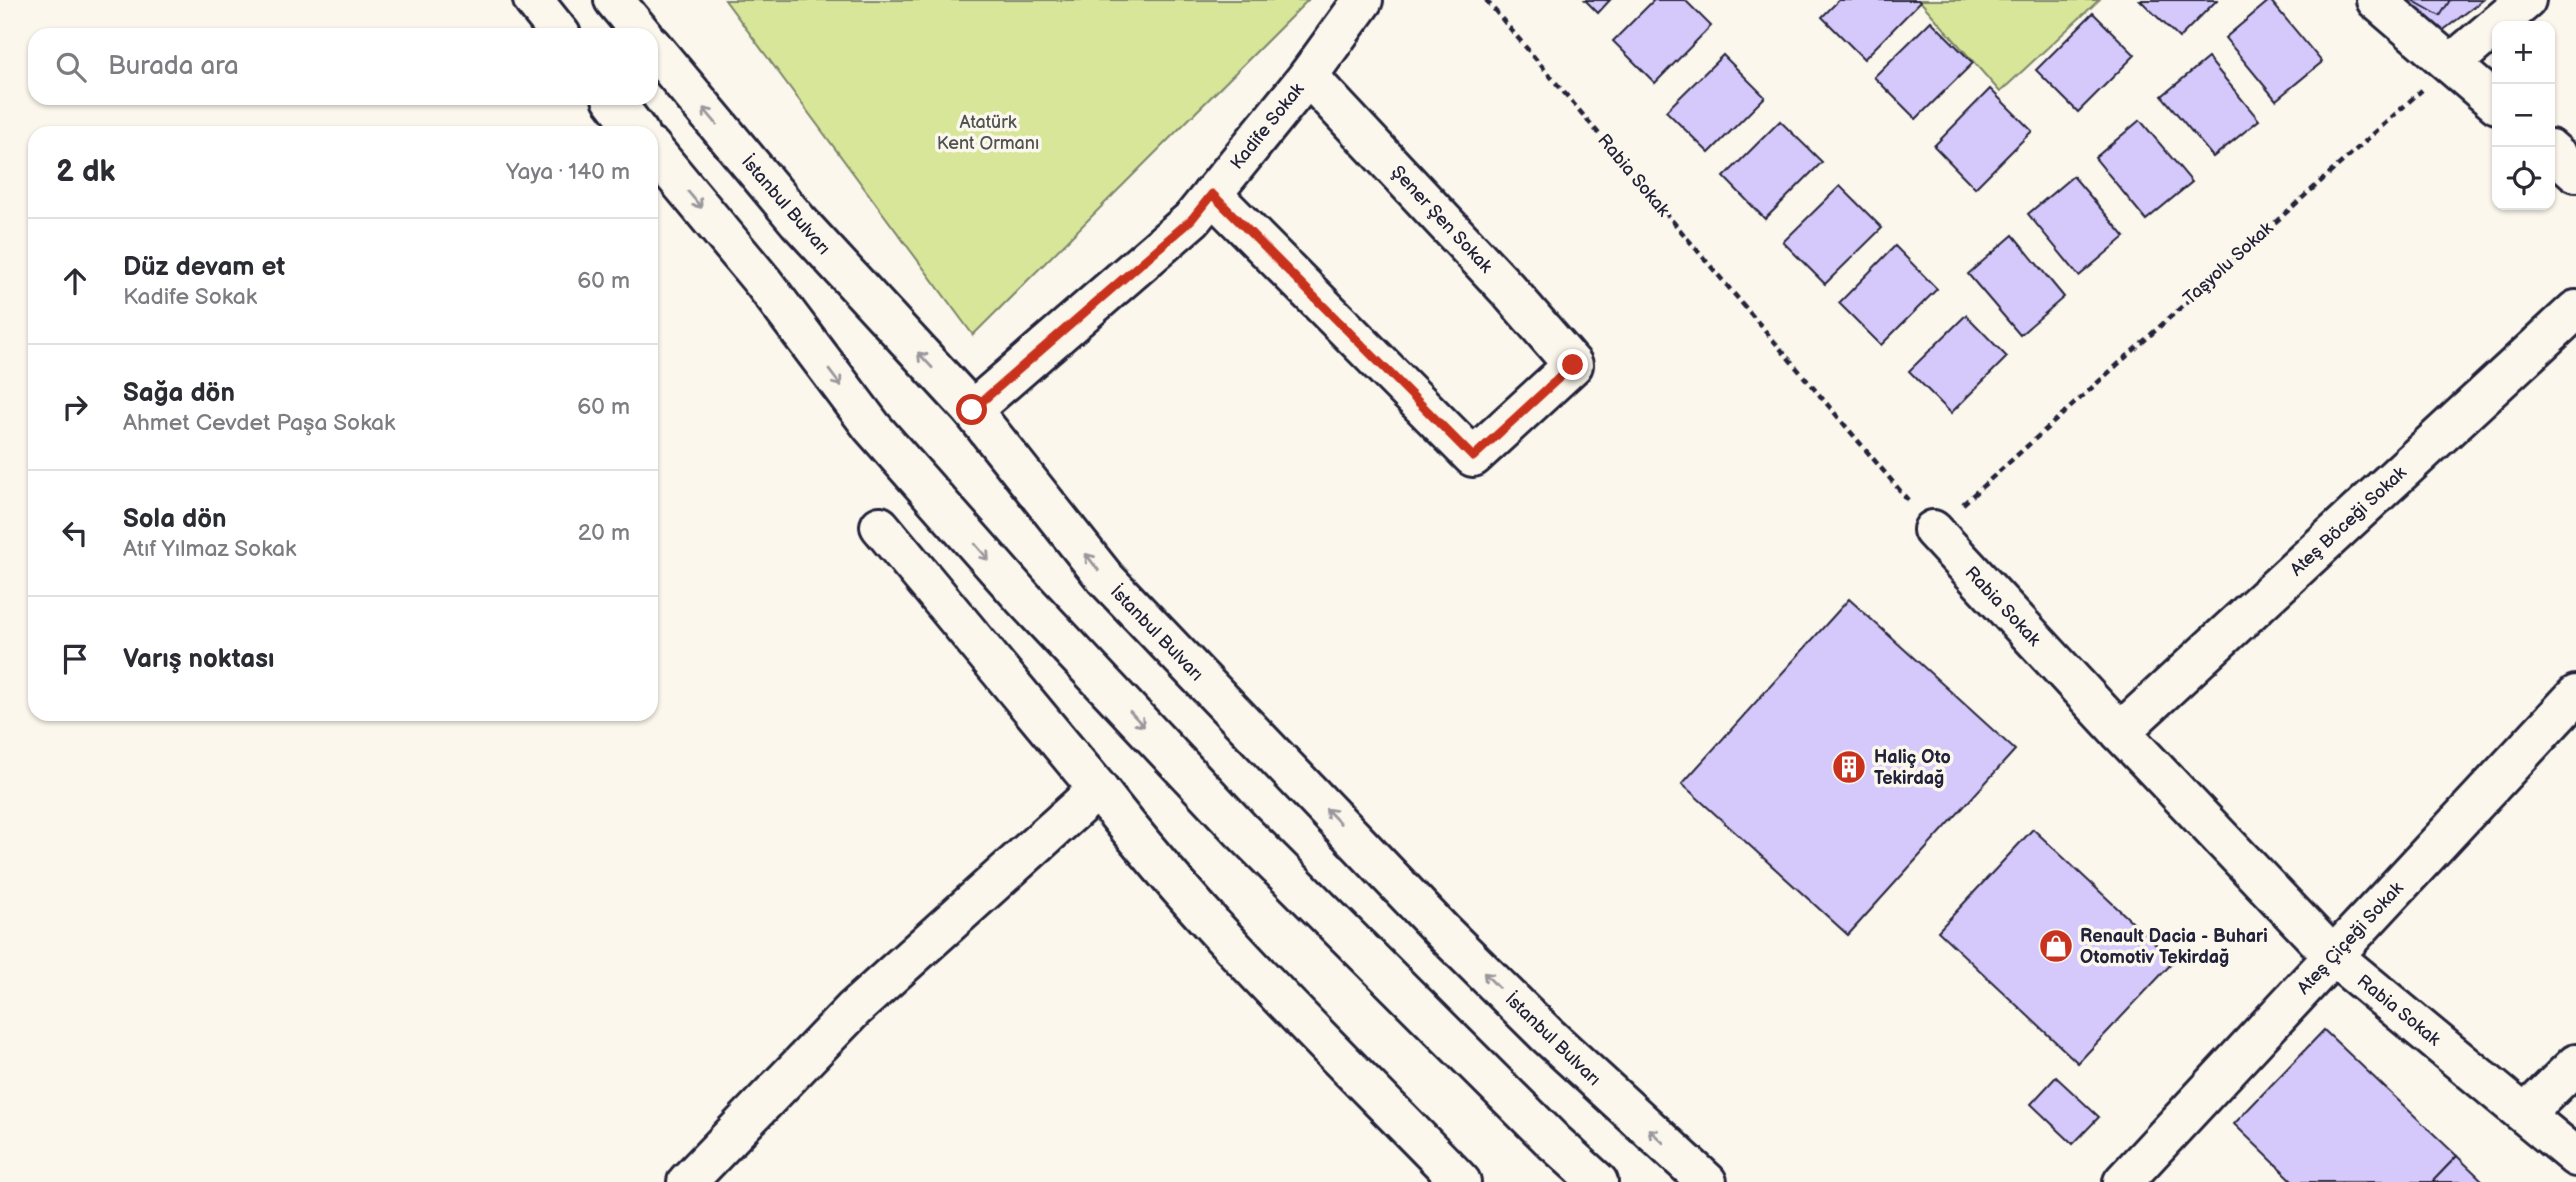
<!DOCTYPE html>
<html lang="tr">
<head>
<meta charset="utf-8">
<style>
  :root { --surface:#fff; --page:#f2f2f3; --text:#2b2b33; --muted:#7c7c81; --line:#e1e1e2 }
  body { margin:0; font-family:"Balsamiq Sans",sans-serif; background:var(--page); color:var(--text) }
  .controls { position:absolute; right:21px; top:21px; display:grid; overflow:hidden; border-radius:14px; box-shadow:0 2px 5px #0004 }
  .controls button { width:63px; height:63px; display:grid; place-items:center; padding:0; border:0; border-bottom:2px solid var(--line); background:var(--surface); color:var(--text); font:35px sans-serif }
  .stop { position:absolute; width:21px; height:21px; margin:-16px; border:5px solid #c8321e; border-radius:50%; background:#fff }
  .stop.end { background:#c8321e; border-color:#fff; box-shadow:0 2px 7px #0008 }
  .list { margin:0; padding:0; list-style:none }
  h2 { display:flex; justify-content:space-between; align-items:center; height:91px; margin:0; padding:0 28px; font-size:30px }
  h2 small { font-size:23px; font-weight:400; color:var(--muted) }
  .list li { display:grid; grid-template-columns:46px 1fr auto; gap:21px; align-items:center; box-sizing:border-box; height:126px; padding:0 28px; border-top:2px solid var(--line) }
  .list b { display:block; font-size:26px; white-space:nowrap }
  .list p { margin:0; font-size:23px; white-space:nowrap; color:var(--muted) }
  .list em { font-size:23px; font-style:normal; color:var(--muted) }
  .icon { flex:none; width:38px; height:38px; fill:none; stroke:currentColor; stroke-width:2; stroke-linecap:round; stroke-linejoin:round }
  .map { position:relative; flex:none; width:2576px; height:1182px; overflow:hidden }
  .search { position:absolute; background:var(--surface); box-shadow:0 2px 5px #0004; left:28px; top:28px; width:630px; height:77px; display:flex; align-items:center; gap:18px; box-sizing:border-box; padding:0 24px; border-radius:21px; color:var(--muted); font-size:26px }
  .panel { position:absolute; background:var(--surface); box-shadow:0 2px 5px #0004; left:28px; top:126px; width:630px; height:595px; border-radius:21px }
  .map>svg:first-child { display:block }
</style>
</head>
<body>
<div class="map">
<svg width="2576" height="1182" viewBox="0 0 2576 1182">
  <rect width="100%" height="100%" fill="#fbf7ec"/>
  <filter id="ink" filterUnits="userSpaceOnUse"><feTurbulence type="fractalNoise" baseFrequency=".0143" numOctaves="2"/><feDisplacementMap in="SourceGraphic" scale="14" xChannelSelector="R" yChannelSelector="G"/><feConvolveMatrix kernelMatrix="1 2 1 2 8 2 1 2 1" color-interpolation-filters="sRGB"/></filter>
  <g filter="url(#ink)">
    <!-- green -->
    <g fill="#d7e699" stroke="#7c846a" stroke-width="2">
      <polygon points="725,0 1308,0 973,335"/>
      <polygon points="1919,0 2099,0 2000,92"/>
    </g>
    <!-- building -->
    <g fill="#d5c9fb" stroke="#22223b" stroke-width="2">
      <polygon points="1585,0 1610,0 1598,13"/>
      <polygon points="1654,0 1685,0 1711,26 1655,83 1613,41"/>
      <polygon points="1839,0 1918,0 1920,2 1864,59 1822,17"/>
      <polygon points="2140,0 2217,0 2179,38"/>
      <polygon points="2270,0 2322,62 2276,100 2225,38"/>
      <polygon points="2388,0 2483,0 2433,38"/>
      <polygon points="2412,0 2450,0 2440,16"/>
      <polygon points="2093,13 2135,55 2078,112 2036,70"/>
      <polygon points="1931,21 1973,63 1916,119 1874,77"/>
      <polygon points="1723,55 1765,97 1709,153 1666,111"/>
      <polygon points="2208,58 2259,120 2213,157 2162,96"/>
      <polygon points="1990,89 2032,131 1975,188 1934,146"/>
      <polygon points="2140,120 2192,182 2146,220 2095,158"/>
      <polygon points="1780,121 1822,162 1765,219 1724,177"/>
      <polygon points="2073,176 2125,237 2079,276 2028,214"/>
      <polygon points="1840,186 1882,228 1825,284 1783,242"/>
      <polygon points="2013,235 2064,297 2020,335 1968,274"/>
      <polygon points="1895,246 1937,289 1881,345 1839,303"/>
      <polygon points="1966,315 2007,357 1951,413 1909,371"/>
      <polygon points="1849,599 2015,750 1848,935 1682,784"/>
      <polygon points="2033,829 2174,961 2078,1063 1938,931"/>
      <polygon points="2324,1030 2457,1156 2432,1182 2294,1182 2234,1124"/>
      <polygon points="2056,1077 2099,1117 2073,1144 2031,1104"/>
      <polygon points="2457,1156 2484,1182 2432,1182"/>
    </g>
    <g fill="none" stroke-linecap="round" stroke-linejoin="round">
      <!-- minor casing -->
      <g stroke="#22223b" stroke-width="44">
        <g id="minor">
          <polyline points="2451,64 2526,0"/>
          <polyline points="1212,194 1473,457 1573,365 1508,290 1308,76"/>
          <path d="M880 526 1098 789C1206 930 1337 1054 1461 1182"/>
          <polyline points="1933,530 2120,732 2333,956 2576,1157"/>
          <polyline points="2120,732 2576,310"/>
          <polyline points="2525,1114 2576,1064"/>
          <polyline points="687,1182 854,1009 1098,789"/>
          <polyline points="2123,1182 2576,695"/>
        </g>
      </g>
      <!-- tertiary casing -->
      <g stroke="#22223b" stroke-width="44">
        <g id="tertiary">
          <polyline points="2376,0 2497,104"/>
          <polyline points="2550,149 2576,172"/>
          <polyline points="972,410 1192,219 1308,76 1363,0"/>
        </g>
      </g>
      <!-- trunk casing -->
      <g stroke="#22223b" stroke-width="44">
        <g id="trunk">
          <polyline points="533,0 561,35"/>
          <polyline points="614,0 643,35"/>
          <polyline points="651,45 798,221 972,410 1105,578 1444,933 1547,1035 1707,1182"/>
          <polyline points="612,98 639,133"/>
          <polyline points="651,147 763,282 872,427 1023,598 1241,830 1554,1142 1598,1182"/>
        </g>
      </g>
      <!-- path -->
      <g stroke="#22223b" stroke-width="4.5" stroke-dasharray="7 5" stroke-linecap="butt">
        <polyline points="1486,0 1908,500"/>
        <polyline points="1963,504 2422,90"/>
      </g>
      <!-- minor -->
      <use href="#minor" stroke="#fbf7ec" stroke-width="38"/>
      <!-- tertiary -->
      <use href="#tertiary" stroke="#fbf7ec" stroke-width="38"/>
      <!-- trunk -->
      <use href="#trunk" stroke="#fbf7ec" stroke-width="38"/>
    </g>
    <!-- one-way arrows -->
    <defs><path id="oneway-shaft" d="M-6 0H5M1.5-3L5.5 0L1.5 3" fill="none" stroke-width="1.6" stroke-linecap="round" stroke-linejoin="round" transform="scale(1.75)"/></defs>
    <g stroke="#99979c">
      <use href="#oneway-shaft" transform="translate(710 116) rotate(-130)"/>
      <use href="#oneway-shaft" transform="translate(695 200) rotate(50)"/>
      <use href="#oneway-shaft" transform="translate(925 360) rotate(-133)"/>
      <use href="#oneway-shaft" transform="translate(835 378) rotate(53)"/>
      <use href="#oneway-shaft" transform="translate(982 552) rotate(49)"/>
      <use href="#oneway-shaft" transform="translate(1092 562) rotate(-128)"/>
      <use href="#oneway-shaft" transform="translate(1137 719) rotate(47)"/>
      <use href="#oneway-shaft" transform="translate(1333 816) rotate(-134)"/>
      <use href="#oneway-shaft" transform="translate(1491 980) rotate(-135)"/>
      <use href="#oneway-shaft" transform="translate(1656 1136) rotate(-137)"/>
    </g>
  </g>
  <g fill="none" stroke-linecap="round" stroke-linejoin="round" filter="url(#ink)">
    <!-- route -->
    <polyline stroke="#c8321e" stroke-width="9" points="972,410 1192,219 1212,194 1473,457 1573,365"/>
  </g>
  <!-- icons -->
  <defs>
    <g id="building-disc" transform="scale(1.75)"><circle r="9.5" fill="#c8321e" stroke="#fbf7ec"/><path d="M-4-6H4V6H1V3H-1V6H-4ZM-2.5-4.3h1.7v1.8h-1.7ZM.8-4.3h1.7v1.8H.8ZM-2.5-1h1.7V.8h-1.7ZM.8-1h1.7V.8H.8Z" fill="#fff"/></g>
    <g id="shop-disc" transform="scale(1.75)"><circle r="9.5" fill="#c8321e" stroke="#fbf7ec"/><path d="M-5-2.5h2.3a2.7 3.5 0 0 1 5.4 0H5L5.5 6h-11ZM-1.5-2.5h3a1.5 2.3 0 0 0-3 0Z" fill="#fff"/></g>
  </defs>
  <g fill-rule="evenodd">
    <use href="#building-disc" x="1849" y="767"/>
    <use href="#shop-disc" x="2056" y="946"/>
  </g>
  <g text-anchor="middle" stroke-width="7" stroke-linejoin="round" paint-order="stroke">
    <!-- park labels -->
    <g font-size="18" fill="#4f5352" stroke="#fbf7ec">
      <text x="988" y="128">Atatürk<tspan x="988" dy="21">Kent Ormanı</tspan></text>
    </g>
    <!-- street labels -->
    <g font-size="18" fill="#22223b" stroke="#fbf7ec">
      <text transform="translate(1267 126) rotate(-51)" y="6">Kadife Sokak</text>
      <text transform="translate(1634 175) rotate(50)" y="6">Rabia Sokak</text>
      <text transform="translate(786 205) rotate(49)" y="6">İstanbul Bulvarı</text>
      <text transform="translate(1442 219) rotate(47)" y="6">Şener Şen Sokak</text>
      <text transform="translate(2228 263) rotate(-42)" y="6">Taşyolu Sokak</text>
      <text transform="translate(2348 521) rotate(-43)" y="6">Ateş Böceği Sokak</text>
      <text transform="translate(2003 606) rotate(47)" y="6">Rabia Sokak</text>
      <text transform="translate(1157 633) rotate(46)" y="6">İstanbul Bulvarı</text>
      <text transform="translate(2350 938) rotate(-47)" y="6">Ateş Çiçeği Sokak</text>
      <text transform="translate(2399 1010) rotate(39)" y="6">Rabia Sokak</text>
      <text transform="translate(1553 1039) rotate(44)" y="6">İstanbul Bulvarı</text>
    </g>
    <!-- poi labels -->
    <g font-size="18" font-weight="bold" fill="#22223b" stroke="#fbf7ec" text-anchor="start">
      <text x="1874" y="763">Haliç Oto<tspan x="1874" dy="21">Tekirdağ</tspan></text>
      <text x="2080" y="942">Renault Dacia - Buhari<tspan x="2080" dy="21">Otomotiv Tekirdağ</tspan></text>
    </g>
  </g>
</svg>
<div class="controls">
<button>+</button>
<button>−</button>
<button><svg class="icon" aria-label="locate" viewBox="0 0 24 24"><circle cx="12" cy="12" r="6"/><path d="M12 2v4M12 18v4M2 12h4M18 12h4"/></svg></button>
</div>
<div class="stop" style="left:972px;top:410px"></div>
<div class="stop end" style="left:1573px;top:365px"></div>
<div class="search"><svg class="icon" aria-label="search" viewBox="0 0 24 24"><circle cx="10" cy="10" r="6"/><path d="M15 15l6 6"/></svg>Burada ara</div>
<section class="panel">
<h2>2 dk<small>Yaya · 140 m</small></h2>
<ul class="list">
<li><svg class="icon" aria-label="ahead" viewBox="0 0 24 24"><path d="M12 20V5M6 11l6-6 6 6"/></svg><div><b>Düz devam et</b><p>Kadife Sokak</p></div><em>60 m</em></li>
<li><svg class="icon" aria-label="right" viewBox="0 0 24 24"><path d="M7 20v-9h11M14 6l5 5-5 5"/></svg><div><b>Sağa dön</b><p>Ahmet Cevdet Paşa Sokak</p></div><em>60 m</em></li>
<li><svg class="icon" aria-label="left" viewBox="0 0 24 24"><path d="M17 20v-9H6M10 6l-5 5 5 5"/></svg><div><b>Sola dön</b><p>Atıf Yılmaz Sokak</p></div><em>20 m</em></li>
<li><svg class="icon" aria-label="arrive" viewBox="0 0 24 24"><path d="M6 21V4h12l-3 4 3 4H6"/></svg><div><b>Varış noktası</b></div></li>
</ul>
</section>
</div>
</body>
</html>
